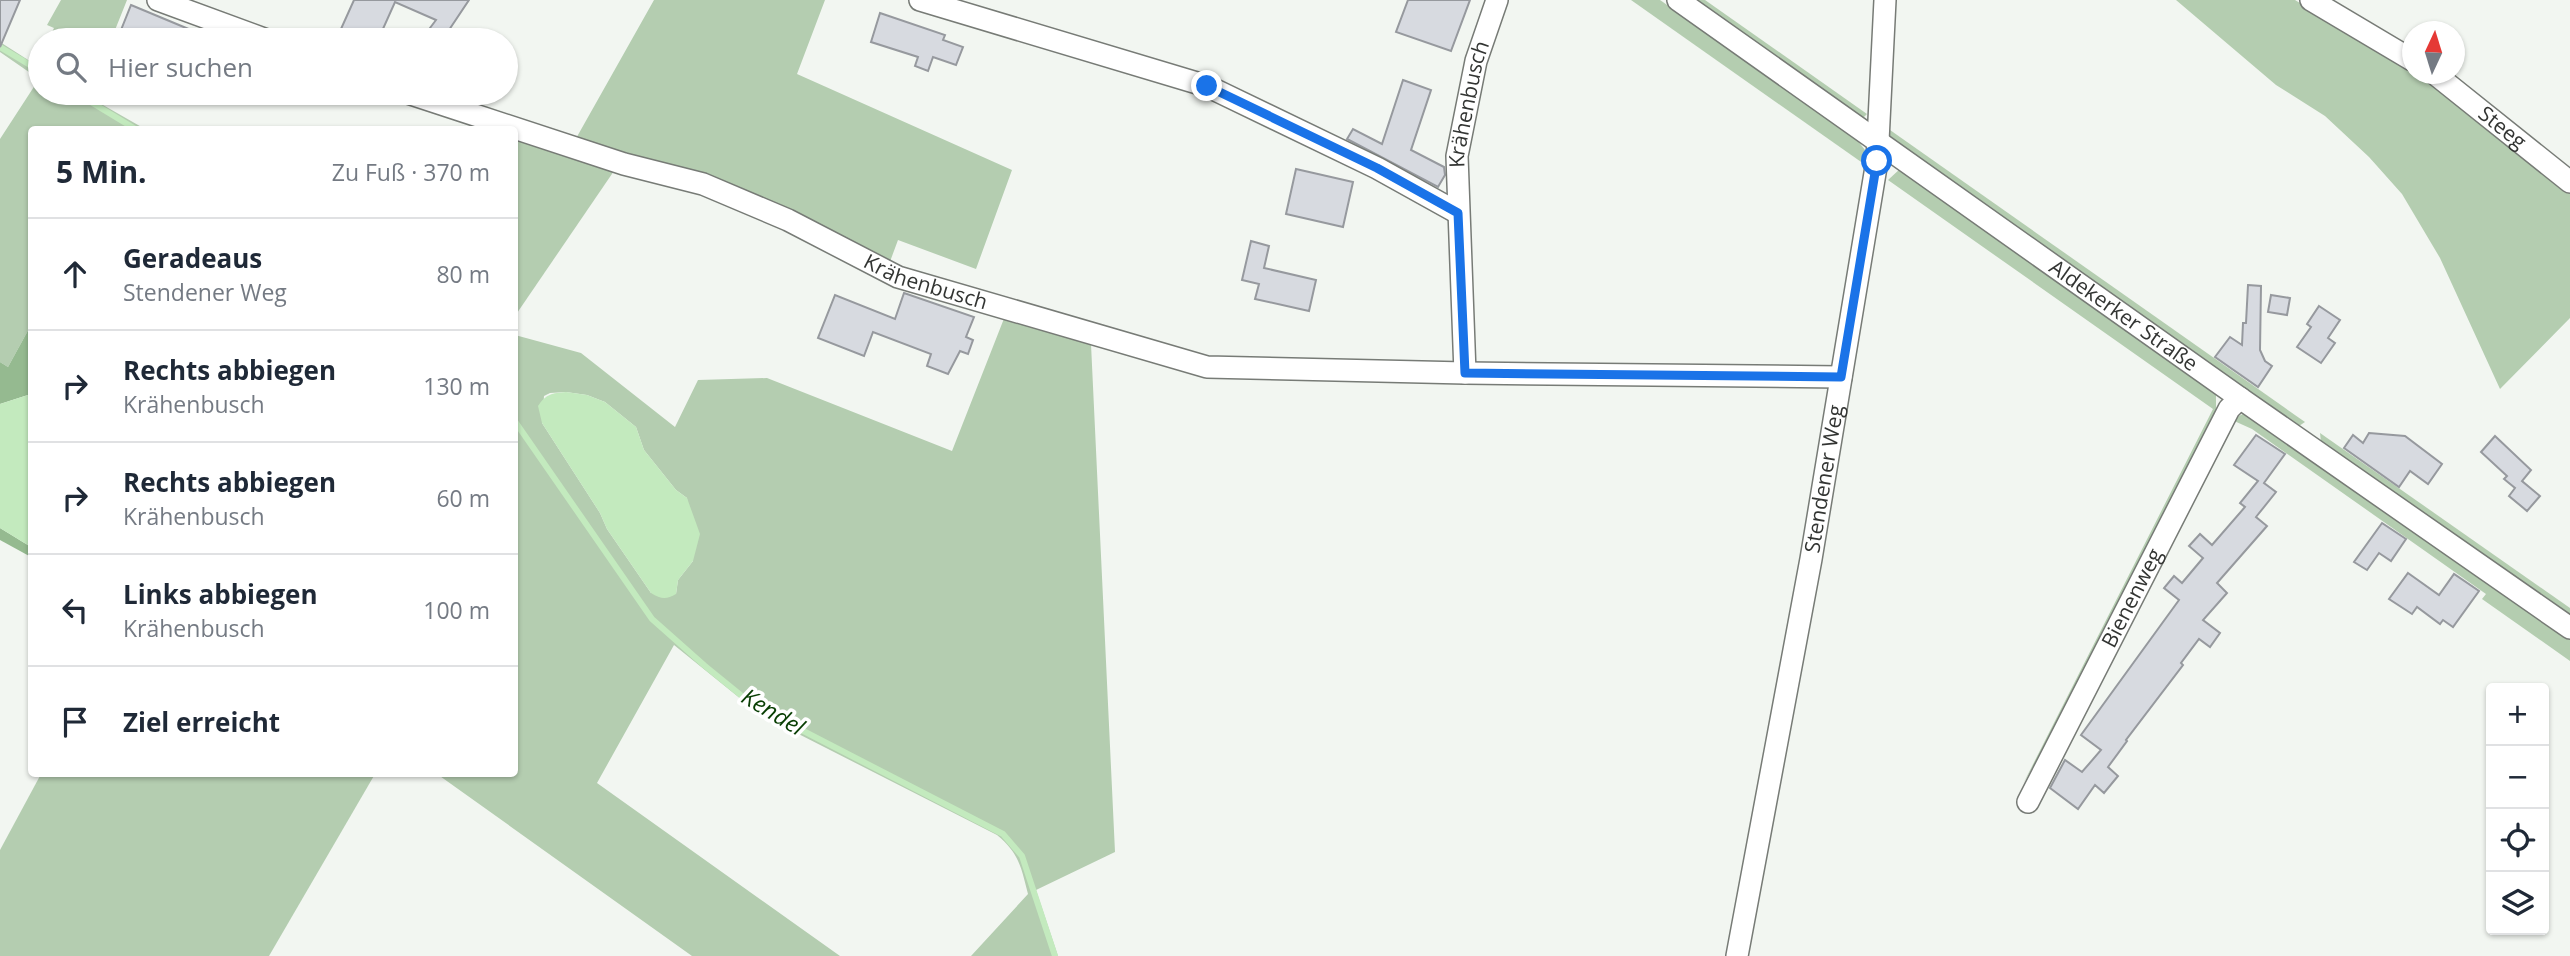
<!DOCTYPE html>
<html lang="de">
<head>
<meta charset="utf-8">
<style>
  :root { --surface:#fff; --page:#f6f6f7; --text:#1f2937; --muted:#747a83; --line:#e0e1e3 }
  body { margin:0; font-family:"Open Sans",sans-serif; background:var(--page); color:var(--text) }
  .controls { position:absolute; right:21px; bottom:21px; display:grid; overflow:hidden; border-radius:7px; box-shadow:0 2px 5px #0004 }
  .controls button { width:63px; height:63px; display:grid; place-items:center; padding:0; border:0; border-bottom:2px solid var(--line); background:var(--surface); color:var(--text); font:35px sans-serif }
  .compass { position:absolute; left:2402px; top:21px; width:63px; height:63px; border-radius:50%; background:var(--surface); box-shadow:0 2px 5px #0004; rotate:4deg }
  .stop { position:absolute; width:21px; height:21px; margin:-16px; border:5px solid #1a73e8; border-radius:50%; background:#fff }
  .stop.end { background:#1a73e8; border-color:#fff; box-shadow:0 2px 7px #0008 }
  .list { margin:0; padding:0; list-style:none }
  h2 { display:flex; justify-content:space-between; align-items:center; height:91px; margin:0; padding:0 28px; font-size:30px }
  h2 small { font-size:23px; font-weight:400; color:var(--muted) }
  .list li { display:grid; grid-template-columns:46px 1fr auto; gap:21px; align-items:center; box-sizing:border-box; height:112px; padding:0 28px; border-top:2px solid var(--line) }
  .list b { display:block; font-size:26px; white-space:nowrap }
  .list p { margin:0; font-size:23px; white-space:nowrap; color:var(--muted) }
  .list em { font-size:23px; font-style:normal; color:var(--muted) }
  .icon { flex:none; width:38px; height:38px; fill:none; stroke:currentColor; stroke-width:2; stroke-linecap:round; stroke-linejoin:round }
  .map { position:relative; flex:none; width:2570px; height:956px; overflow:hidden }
  .search { position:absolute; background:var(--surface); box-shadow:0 2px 5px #0004; left:28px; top:28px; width:490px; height:77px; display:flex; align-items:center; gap:18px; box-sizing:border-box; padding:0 24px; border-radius:38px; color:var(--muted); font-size:26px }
  .panel { position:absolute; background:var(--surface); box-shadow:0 2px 5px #0004; left:28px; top:126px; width:490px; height:651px; border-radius:7px }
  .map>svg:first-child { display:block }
</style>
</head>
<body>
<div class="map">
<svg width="2570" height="956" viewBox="0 0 2570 956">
  <rect width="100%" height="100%" fill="#f2f6f1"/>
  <!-- green -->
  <g fill="#b4cdb0" fill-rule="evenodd">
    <polygon points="61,0 127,0 111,40 48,40 54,28 47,25"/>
    <polygon points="654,0 825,0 797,74 1012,170 976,269 898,240 888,267 574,142"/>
    <polygon points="1631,0 1660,0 1854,136 1865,150 1864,164"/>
    <polygon points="1690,0 1705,0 1867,114 1863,118 1854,115"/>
    <polygon points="2176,0 2295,0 2441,90 2570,194 2570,318 2500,389 2440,258 2402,194 2369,157 2325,116 2276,85"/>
    <polygon points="0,42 36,65 40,57 40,93 91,93 89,97 145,129 32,130 31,325 8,367 0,362 0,139 39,79 0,52"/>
    <polygon points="1890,130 2305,422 2299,426 1890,140"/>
    <polygon points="515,136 616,168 515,316"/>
    <polygon points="1901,168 2216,390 2216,412 2110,633 2023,784 2213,409 1888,180"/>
    <path d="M1005 316 1091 344 1115 852 1036 890 1058 956H971L1028 894C1021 867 1019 853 997 835L775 722 752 708 674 645 597 783 840 956H692L437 774H514L515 335 581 353 675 427 698 380 767 378 952 451ZM566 392 587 395 605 402 636 427 644 450 676 490 687 498 693 561 678 580 676 594 651 593 607 529 600 513 542 423 544 396 550 393Z"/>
    <polygon points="2248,411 2570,636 2570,661 2482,599 2486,594 2252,429 2232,420"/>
    <polygon points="2320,433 2570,608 2570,616 2321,442"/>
    <polygon points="41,774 375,774 269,956 0,956 0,850"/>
  </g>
  <!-- forest -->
  <g fill="#95ba90">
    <polygon points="31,325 31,394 0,404 0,362 8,367"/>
    <polygon points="0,528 31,547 31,557 0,540"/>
  </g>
  <!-- water -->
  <g fill="#c3eabe">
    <path d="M566 392 587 395 605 402 636 427 644 450 676 490 687 498 700 534 693 561 678 580 676 594C666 600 661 599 651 593L607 529 600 513 542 423 538 406C546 394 552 393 566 392Z"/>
    <polygon points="31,394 32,394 31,547 0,528 0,404"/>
  </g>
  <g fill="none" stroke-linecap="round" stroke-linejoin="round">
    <!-- stream -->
    <g stroke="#c3eabe" stroke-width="6">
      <polyline points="0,47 40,71"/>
      <polyline points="76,93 137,130"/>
      <polyline points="514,420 652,619 705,666 753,705 1003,834 1022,856 1055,956"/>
    </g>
  </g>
  <!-- building -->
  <g fill="#d7dae0" stroke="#96999e" stroke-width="2">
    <polygon points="0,0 20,0 0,47"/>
    <polygon points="354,0 469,0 449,30 463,40 421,40 436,20 395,2 378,40 336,40"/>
    <polygon points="1408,0 1470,0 1451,51 1396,32"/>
    <polygon points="131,5 215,40 117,40"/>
    <polygon points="880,13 945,35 943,40 963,47 956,65 933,57 928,71 915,66 918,57 871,42"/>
    <polygon points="1403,80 1431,90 1411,150 1444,167 1445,175 1438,187 1347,139 1353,129 1382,144"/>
    <polygon points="1296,169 1353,182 1343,227 1286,214"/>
    <polygon points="1251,241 1269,246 1264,268 1316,280 1309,311 1255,299 1259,284 1242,280"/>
    <polygon points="2248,285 2261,286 2260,350 2265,361 2272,366 2258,387 2215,357 2230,337 2242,345 2243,323 2246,323"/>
    <polygon points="904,293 974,317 966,337 973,340 968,354 960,351 948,374 927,366 931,354 873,332 864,356 818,338 835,295 895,319"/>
    <polygon points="2271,295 2290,298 2287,315 2268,312"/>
    <polygon points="2319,306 2340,320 2328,338 2335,343 2321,363 2297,347 2311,327 2307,324"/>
    <polygon points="2369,433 2405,436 2442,464 2428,484 2410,471 2399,487 2344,448 2353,435 2363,443"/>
    <polygon points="2256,435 2285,454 2264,483 2276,492 2256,517 2267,526 2217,583 2227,593 2203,620 2220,633 2210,647 2199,639 2181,663 2183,665 2126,740 2127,741 2108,767 2118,776 2104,793 2095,785 2078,809 2050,788 2065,760 2082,772 2101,750 2081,735 2179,600 2164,588 2174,576 2182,583 2203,558 2189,546 2200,534 2212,545 2245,507 2240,503 2258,481 2234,465"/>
    <polygon points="2495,436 2531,470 2522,481 2540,496 2527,511 2509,496 2515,488 2504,479 2507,476 2481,452"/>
    <polygon points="2382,523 2406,539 2391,561 2379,553 2367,570 2354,562"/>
    <polygon points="2408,573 2439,595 2454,574 2479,591 2453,627 2443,620 2440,624 2417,607 2412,614 2389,599"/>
  </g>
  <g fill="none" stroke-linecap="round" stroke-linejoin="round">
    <!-- minor casing -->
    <g stroke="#777b76" stroke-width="24">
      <g id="minor">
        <polyline points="158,0 267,40"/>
        <polyline points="920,0 1207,86 1377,168 1458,213"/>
        <path id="s1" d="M1678 0 2240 398 2570 628"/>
        <polyline points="2311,0 2412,60"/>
        <path id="s2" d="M2435 74 2570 182"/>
        <path id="s3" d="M408 93 624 164 703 184 788 220 898 277 1207 367 1465 373 1841 377"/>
        <path id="s4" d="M1465 373 1457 156 1476 61 1497 0"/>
        <path id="s5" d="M2028 802 2229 409 2240 398"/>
        <path id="s6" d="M1737 956 1811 559 1877 161 1885 0"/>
      </g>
    </g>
    <!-- minor -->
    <use href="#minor" stroke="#fff" stroke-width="21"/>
  </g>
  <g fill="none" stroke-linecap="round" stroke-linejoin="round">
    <!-- route -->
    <polyline stroke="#1a73e8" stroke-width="9" points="1207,86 1377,168 1458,213 1465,373 1841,377 1877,161"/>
  </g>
  <g text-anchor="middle" stroke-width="7" stroke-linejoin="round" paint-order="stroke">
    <!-- street labels -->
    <g font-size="21" fill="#333533" stroke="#fff">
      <text dy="7" stroke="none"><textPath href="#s4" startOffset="270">Krähenbusch</textPath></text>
      <text dy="7" stroke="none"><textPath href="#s2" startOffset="86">Steeg</textPath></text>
      <text dy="7" stroke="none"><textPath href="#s3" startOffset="553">Krähenbusch</textPath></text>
      <text dy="7" stroke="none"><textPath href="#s1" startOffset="546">Aldekerker Straße</textPath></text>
      <text dy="7" stroke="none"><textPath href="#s6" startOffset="485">Stendener Weg</textPath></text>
      <text dy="7" stroke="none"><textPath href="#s5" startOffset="229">Bienenweg</textPath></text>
    </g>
    <!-- water labels -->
    <g font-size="23" font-style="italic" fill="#083e03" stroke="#fff">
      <text transform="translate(773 712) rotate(31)" y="8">Kendel</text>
    </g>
  </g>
</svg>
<div class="controls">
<button>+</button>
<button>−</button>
<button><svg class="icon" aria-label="locate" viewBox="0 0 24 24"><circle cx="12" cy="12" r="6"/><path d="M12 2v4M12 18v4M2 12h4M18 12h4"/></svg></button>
<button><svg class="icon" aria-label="layers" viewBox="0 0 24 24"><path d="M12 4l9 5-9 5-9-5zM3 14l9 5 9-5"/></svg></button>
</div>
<svg class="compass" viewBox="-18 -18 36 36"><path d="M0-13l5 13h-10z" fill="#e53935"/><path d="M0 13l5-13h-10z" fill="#747a83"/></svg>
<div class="stop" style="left:1877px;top:161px"></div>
<div class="stop end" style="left:1207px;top:86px"></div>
<div class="search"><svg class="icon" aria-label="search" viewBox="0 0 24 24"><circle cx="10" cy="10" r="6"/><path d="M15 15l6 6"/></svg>Hier suchen</div>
<section class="panel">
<h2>5 Min.<small>Zu Fuß · 370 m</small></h2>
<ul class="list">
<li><svg class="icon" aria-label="ahead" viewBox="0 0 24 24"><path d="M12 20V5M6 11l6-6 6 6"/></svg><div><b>Geradeaus</b><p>Stendener Weg</p></div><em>80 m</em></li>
<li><svg class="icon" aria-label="right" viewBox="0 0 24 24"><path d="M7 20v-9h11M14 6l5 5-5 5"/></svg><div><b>Rechts abbiegen</b><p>Krähenbusch</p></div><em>130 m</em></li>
<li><svg class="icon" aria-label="right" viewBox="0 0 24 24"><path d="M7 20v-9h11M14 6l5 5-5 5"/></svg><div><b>Rechts abbiegen</b><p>Krähenbusch</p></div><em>60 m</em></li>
<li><svg class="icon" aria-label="left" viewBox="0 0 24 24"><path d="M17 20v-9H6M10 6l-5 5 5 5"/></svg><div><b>Links abbiegen</b><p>Krähenbusch</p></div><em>100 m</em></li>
<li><svg class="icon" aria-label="arrive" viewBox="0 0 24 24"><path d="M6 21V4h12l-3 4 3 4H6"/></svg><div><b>Ziel erreicht</b></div></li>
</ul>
</section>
</div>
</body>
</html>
